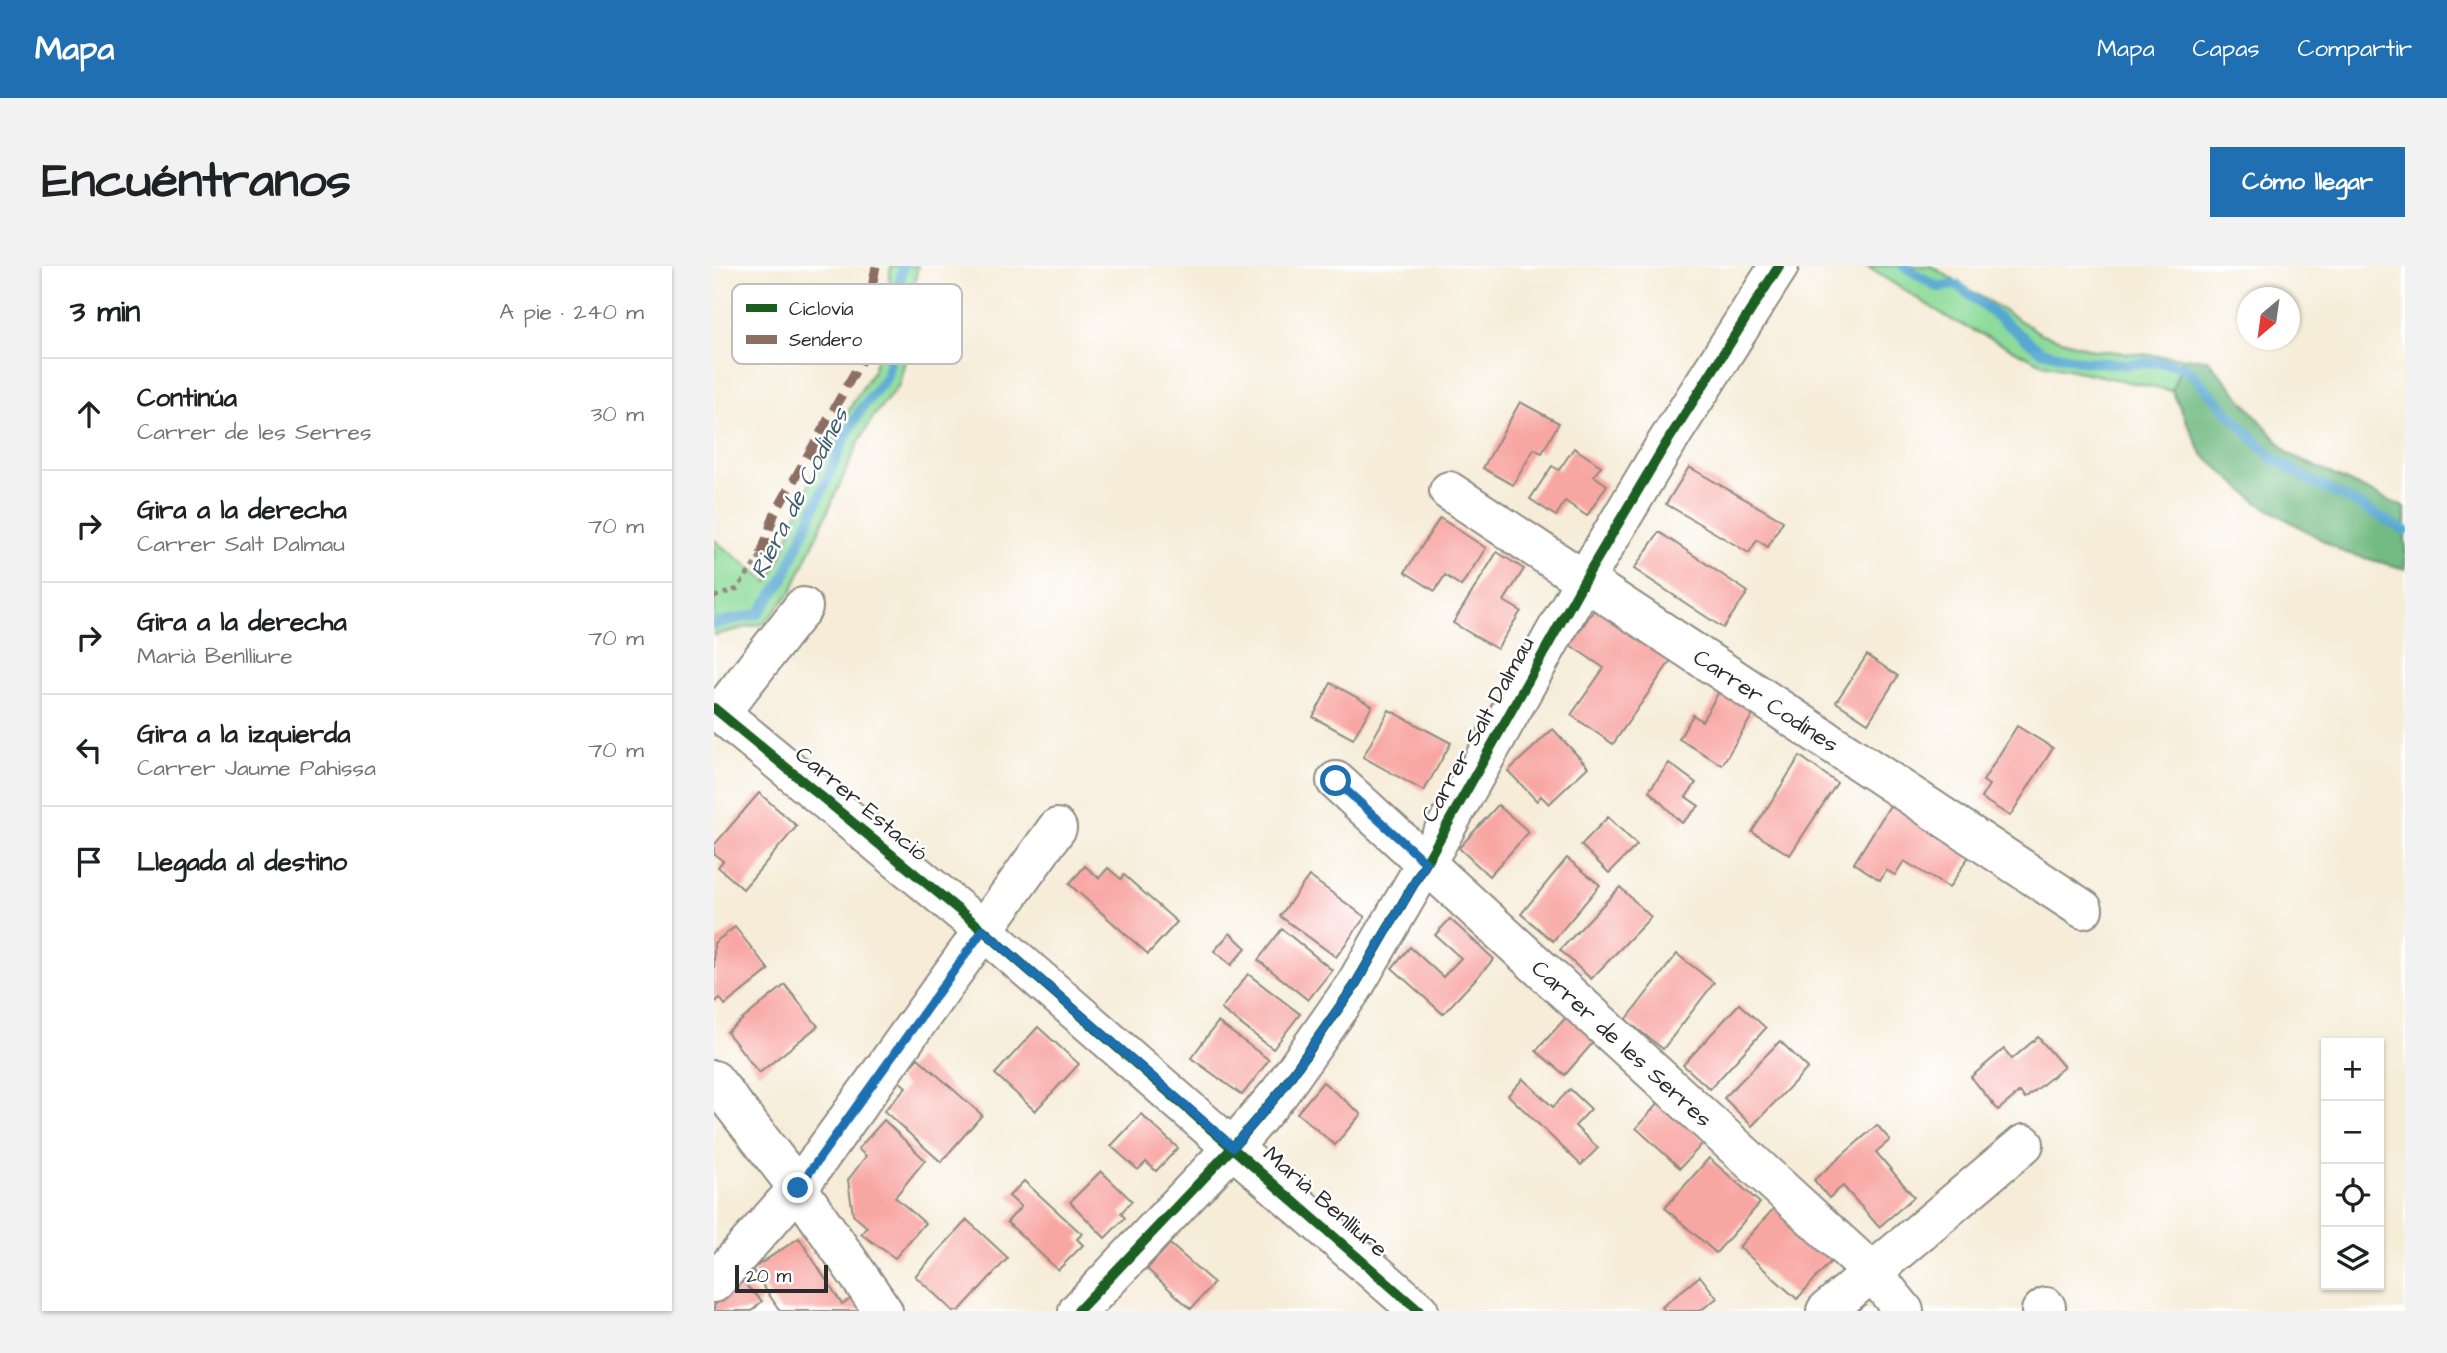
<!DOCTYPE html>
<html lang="es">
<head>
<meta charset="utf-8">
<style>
  :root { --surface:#fff; --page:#f2f2f2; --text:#202124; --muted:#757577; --line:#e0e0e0; --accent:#1f6fb2 }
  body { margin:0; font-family:"Architects Daughter",sans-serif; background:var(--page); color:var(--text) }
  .controls { position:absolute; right:21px; bottom:21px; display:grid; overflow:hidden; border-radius:0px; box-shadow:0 2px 5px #0004 }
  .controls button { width:63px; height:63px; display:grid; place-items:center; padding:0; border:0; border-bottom:2px solid var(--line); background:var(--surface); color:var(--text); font:35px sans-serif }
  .compass { position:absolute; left:1523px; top:21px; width:63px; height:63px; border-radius:50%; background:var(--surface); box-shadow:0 2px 5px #0004; rotate:209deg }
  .scale { position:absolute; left:21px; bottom:18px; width:93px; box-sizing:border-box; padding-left:7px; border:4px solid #2b2b2b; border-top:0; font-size:19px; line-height:24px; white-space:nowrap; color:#2b2b2b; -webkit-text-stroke:5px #fff; paint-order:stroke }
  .stop { position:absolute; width:21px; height:21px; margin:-16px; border:5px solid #1f6fb2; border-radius:50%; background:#fff }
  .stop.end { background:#1f6fb2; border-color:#fff; box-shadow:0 2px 7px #0008 }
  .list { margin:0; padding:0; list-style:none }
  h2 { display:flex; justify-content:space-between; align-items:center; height:91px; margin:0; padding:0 28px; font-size:30px }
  h2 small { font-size:23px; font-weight:400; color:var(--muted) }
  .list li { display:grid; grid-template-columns:46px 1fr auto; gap:21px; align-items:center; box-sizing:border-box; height:112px; padding:0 28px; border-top:2px solid var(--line) }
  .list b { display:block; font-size:26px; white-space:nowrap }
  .list p { margin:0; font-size:23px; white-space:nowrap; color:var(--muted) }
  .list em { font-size:23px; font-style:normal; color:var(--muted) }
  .icon { flex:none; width:38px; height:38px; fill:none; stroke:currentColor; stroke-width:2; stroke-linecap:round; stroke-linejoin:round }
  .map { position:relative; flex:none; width:1691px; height:1045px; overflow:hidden; border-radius:0px }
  header { display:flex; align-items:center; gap:42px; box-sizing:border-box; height:98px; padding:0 35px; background:var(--accent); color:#fff }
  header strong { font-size:33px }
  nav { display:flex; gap:38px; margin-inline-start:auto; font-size:24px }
  .intro { display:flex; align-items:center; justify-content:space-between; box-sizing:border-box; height:168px; padding:0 42px }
  h1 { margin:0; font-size:49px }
  .button { padding:18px 32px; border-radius:0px; background:var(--accent); color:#fff; font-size:24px; font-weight:700 }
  main { display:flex; gap:42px; padding:0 42px }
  aside { flex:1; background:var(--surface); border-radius:0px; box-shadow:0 2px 5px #0004 }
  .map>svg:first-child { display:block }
</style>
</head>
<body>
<header>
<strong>Mapa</strong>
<nav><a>Mapa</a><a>Capas</a><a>Compartir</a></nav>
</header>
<div class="intro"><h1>Encuéntranos</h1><a class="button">Cómo llegar</a></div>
<main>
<aside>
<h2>3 min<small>A pie · 240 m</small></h2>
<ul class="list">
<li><svg class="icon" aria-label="ahead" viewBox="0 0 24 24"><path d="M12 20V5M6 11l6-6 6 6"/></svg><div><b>Continúa</b><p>Carrer de les Serres</p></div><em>30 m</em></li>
<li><svg class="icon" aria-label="right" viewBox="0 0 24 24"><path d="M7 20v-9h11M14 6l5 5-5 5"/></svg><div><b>Gira a la derecha</b><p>Carrer Salt Dalmau</p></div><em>70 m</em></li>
<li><svg class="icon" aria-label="right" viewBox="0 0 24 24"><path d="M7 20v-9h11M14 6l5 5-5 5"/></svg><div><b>Gira a la derecha</b><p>Marià Benlliure</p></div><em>70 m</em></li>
<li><svg class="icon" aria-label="left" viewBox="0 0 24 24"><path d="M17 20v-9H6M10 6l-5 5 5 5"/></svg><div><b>Gira a la izquierda</b><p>Carrer Jaume Pahissa</p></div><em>70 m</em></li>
<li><svg class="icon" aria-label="arrive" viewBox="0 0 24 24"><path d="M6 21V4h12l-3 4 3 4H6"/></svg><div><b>Llegada al destino</b></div></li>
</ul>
</aside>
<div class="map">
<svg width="1691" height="1045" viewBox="0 0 1691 1045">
  <rect width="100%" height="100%" fill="#fff"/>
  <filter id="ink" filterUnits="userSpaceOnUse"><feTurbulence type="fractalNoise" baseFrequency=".0143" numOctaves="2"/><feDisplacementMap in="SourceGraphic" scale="14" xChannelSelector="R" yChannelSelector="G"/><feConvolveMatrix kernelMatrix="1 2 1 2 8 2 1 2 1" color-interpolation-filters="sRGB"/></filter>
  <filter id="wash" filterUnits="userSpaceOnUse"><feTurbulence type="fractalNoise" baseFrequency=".00686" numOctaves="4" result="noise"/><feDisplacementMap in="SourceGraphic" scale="28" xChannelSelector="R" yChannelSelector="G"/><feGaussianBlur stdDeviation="1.57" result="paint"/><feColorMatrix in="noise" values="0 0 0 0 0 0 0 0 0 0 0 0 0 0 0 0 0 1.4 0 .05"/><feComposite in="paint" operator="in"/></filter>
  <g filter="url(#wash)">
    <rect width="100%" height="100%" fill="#f6ecd8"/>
    <!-- green -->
    <g fill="#8ddb9a" stroke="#5c8362" stroke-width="2">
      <polygon points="177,0 204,0 198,31 195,78 185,119 159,151 144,178 78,325 51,357 0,369 0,274 54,316 67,291 81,251 97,214 140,135 159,105 167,74"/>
      <polygon points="1152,0 1217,0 1328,68 1380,84 1469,92 1458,125 1329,98 1238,54"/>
    </g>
    <!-- forest -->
    <polygon fill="#72bb82" stroke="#4e7356" stroke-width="2" points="1469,92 1493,93 1575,188 1691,242 1691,303 1629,286 1544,237 1488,188 1458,125"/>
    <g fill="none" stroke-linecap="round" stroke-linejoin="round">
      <!-- stream -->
      <g stroke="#57a7d1" stroke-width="10">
        <polyline points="1189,0 1224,21 1243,19 1327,85 1367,95 1412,98 1446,96 1471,101 1557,191 1597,215 1644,238 1691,265"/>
        <polyline points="0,358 44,348 68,316 131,172 147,143 172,112 181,75 184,29 189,0"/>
      </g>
    </g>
    <g id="blocks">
      <!-- building -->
      <g fill="#f8a6a2">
        <polygon points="806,136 845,157 828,187 820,183 799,219 769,202"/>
        <polygon points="860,182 887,200 880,210 893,219 873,250 851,235 842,250 816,233 838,200 845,204"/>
        <polygon points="975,201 1069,255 1054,281 1043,274 1035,287 952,238"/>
        <polygon points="726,252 772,282 747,320 731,309 721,325 691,306"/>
        <polygon points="945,266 1034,326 1009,362 920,303"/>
        <polygon points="783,286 810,303 790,335 807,345 783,383 739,357"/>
        <polygon points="886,335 962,387 899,478 857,449 890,402 856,379"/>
        <polygon points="1153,389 1184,410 1154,457 1122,436"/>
        <polygon points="617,417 658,440 639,473 599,451"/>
        <polygon points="1009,419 1044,440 1008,499 965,473 979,449 988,455"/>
        <polygon points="675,444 737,477 710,525 649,491"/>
        <polygon points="1303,460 1339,482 1296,550 1267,532 1275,519 1269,515"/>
        <polygon points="839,463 874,501 835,538 827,530 823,535 794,505"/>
        <polygon points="1086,490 1123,517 1076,589 1038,566"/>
        <polygon points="955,497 982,517 972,531 985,540 968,557 935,525"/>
        <polygon points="45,527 83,560 29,623 4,601 9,595 0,588 0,579"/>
        <polygon points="1182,530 1262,579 1235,622 1190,595 1181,609 1172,604 1166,614 1140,597"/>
        <polygon points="784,539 815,566 775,610 745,582"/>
        <polygon points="894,551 923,579 895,607 867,579"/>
        <polygon points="853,592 886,619 839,675 807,648"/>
        <polygon points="371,600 385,612 394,602 407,613 410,609 463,656 434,688 355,618"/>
        <polygon points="595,610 651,651 622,691 566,650"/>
        <polygon points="906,621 937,651 877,713 846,684"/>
        <polygon points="736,653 780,693 729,748 678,702 696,681 729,711 747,692 721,669"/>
        <polygon points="21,661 55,704 11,739 6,732 0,737 0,677"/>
        <polygon points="568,663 618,704 594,734 544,694"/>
        <polygon points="516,667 532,682 517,699 500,685"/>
        <polygon points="963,688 1000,717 949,783 912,754"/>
        <polygon points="534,708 586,748 559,783 507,743"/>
        <polygon points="71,719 104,760 45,807 13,766"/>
        <polygon points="1025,738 1052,762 996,823 969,799"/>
        <polygon points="855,748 883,772 851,809 822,785"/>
        <polygon points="504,756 555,794 528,829 477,792"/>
        <polygon points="324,761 365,798 321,845 281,808"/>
        <polygon points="1324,771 1350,801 1311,833 1306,826 1284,844 1257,811 1290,783 1298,793"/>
        <polygon points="1066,775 1094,802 1038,860 1010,832"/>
        <polygon points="204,792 268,849 227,896 170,845 192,821 184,814"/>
        <polygon points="809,813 839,841 856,823 877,843 861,860 884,882 867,899 794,829"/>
        <polygon points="609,816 647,848 621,879 583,847"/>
        <polygon points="947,834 991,875 966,902 922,862"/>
        <polygon points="427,848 464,882 442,905 432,896 424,904 397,880"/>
        <polygon points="170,854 211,894 181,931 211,957 181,992 147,968 153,961 139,949 134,914 152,890 144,883"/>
        <polygon points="1163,859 1176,874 1162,886 1200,931 1165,961 1129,920 1115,932 1100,914"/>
        <polygon points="995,892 1046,937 1002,987 951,942"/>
        <polygon points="387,905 418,935 407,947 411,952 391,972 356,936"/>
        <polygon points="310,915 368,968 363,973 369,979 344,1004 293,956 307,941 295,930"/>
        <polygon points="1062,940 1120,992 1083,1033 1025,981"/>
        <polygon points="253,954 294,992 245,1045 239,1045 201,1010"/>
        <polygon points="85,972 128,1038 138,1032 146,1045 66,1045 38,1003"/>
        <polygon points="456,978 500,1017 477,1043 433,1003"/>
        <polygon points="986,1010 1003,1032 986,1045 951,1045 948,1041"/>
        <polygon points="26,1013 48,1035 38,1045 0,1045 0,1040"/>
      </g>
    </g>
  </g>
  <g filter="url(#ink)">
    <use href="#blocks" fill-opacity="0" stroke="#908c82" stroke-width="2"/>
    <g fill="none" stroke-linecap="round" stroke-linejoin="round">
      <!-- minor casing -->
      <g stroke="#908c82" stroke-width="42">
        <g id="minor">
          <path id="s1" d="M735 225 1369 643"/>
          <polyline points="0,442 269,664 705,1045"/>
          <polyline points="6,447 89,341"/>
          <path id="s2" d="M622 515 1159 1007 1190 1045"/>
          <polyline points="0,814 84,922 169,1045"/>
          <polyline points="0,1017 84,922 343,562"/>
          <polyline points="364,1045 519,881 566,826 641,719 712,597 871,313 948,184 1065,0"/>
          <polyline points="1112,1045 1310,878"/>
          <polyline points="1327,1045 1332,1041"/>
        </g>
      </g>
      <!-- path -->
      <polyline stroke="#908c82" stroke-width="4.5" stroke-dasharray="5 5" stroke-linecap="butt" points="0,331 23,323 47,289"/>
      <!-- minor -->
      <use href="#minor" stroke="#fff" stroke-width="38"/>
      <!-- quiet -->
      <polyline stroke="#8d6e63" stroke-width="9" stroke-dasharray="18 9" stroke-linecap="butt" points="47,289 60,249 147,95 155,64 156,32 162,0"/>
      <!-- cycleway casing -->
      <g stroke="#fff" stroke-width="15">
        <g id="cycleway">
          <polyline points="0,442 269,664 705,1045"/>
          <polyline points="364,1045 519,881 566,826 641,719 712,597 871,313 948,184 1065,0"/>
        </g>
      </g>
      <!-- cycleway -->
      <use href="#cycleway" stroke="#1b5e20" stroke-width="10"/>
    </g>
  </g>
  <g fill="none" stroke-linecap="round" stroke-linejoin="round" filter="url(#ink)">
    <!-- route -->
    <polyline stroke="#1f6fb2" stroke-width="9" points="84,922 269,664 519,881 566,826 641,719 712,597 622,515"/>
  </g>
  <g text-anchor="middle" stroke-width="5" stroke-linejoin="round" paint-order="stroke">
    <!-- street labels -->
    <g font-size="23" fill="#2b2b2b" stroke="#fff">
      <text dy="8" stroke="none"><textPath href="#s1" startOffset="380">Carrer Codines</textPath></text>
      <text transform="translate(763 463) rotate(-61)" y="8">Carrer Salt Dalmau</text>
      <text transform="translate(148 537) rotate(40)" y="8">Carrer Estació</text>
      <text dy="8" stroke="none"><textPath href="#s2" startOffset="388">Carrer de les Serres</textPath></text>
      <text transform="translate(612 935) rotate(41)" y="8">Marià Benlliure</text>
    </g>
    <!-- water labels -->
    <g font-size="24" font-style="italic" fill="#3d5d6d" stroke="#fff">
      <text transform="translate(85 227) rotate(-63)" y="8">Riera de Codines</text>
    </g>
  </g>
  <!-- legend -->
  <rect x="18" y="18" width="230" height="80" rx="10" fill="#fff" stroke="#bfbfbf" stroke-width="2"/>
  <rect x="32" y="38" width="31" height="8" fill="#1b5e20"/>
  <rect x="32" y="69" width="31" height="9" fill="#8d6e63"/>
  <g font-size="19" fill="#2b2b2b">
    <text x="75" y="49">Ciclovía</text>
    <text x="75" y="80">Sendero</text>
  </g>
</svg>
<div class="controls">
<button>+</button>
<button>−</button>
<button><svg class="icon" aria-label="locate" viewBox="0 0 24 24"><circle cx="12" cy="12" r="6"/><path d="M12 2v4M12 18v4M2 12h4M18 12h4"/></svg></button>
<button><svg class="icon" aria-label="layers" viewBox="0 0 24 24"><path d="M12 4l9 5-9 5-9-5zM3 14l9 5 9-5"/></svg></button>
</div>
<svg class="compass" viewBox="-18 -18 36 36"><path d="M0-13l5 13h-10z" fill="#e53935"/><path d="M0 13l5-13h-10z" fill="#757577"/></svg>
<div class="scale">20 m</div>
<div class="stop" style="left:622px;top:515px"></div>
<div class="stop end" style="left:84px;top:922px"></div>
</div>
</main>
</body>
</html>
